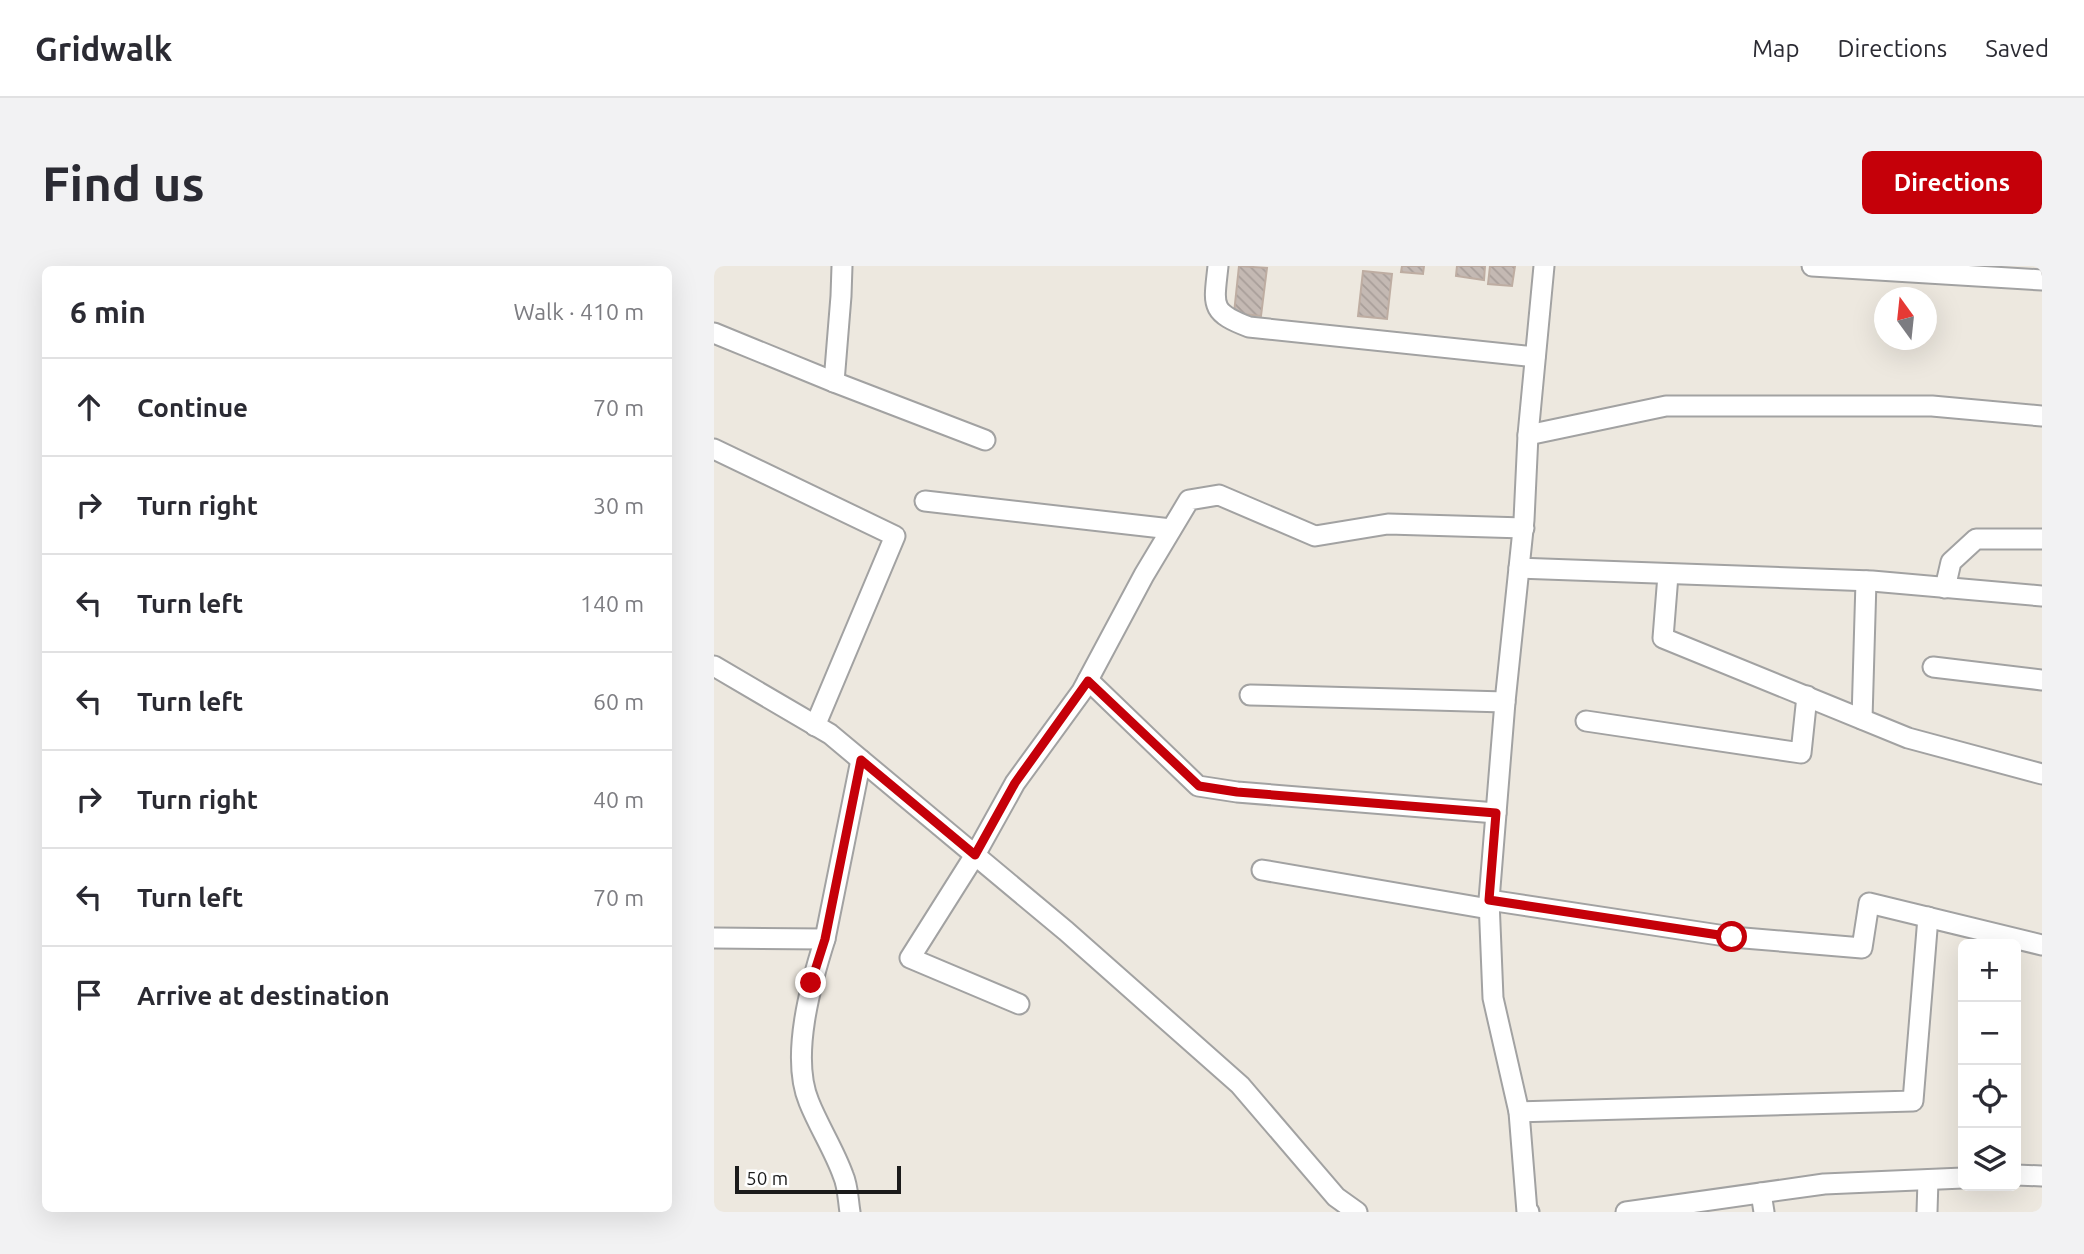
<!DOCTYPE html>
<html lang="en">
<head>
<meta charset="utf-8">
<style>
  :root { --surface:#fff; --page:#f2f2f3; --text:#2b2b33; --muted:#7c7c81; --line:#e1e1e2; --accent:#c50009 }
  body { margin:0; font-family:Ubuntu,sans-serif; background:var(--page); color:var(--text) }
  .controls { position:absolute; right:21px; bottom:21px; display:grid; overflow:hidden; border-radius:10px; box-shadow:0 7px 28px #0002 }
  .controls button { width:63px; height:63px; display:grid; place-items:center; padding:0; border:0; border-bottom:2px solid var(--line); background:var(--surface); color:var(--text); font:35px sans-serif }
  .compass { position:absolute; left:1160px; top:21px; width:63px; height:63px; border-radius:50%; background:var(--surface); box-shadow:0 7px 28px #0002; rotate:345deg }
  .scale { position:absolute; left:21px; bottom:18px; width:166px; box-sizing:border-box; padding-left:7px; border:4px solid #1b1b1b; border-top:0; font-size:19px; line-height:24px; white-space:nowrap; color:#1b1b1b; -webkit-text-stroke:5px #fff; paint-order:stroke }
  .stop { position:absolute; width:21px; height:21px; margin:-16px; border:5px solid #c50009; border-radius:50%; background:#fff }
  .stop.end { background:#c50009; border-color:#fff; box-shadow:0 2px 7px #0008 }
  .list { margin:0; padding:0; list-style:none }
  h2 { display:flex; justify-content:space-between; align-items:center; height:91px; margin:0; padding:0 28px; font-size:30px }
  h2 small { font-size:23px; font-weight:400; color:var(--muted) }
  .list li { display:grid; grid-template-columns:46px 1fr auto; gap:21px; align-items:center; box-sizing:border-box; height:98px; padding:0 28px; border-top:2px solid var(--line) }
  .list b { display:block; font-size:26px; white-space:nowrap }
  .list em { font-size:23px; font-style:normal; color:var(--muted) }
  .icon { flex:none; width:38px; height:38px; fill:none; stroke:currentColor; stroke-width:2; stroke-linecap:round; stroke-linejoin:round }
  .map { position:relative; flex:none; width:1328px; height:946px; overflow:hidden; border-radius:10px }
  header { display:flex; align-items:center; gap:42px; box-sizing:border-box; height:98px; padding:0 35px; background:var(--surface); border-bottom:2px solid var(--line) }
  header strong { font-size:33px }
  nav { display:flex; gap:38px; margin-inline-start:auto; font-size:24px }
  .intro { display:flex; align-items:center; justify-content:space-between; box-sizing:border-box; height:168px; padding:0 42px }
  h1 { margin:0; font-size:49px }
  .button { padding:18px 32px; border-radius:10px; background:var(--accent); color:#fff; font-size:24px; font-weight:700 }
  main { display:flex; gap:42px; padding:0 42px }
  aside { flex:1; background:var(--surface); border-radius:10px; box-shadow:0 7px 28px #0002 }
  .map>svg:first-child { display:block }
</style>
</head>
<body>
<header>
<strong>Gridwalk</strong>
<nav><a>Map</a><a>Directions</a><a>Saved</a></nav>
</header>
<div class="intro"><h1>Find us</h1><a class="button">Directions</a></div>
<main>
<aside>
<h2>6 min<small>Walk · 410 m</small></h2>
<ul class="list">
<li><svg class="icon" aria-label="ahead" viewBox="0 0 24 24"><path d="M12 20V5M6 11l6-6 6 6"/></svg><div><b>Continue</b></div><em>70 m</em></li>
<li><svg class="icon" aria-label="right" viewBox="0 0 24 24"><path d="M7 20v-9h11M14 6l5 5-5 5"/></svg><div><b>Turn right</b></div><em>30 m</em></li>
<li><svg class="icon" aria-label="left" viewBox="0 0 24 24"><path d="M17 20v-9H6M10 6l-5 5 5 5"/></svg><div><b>Turn left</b></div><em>140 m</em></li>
<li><svg class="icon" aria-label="left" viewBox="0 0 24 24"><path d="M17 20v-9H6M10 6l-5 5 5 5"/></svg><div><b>Turn left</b></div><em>60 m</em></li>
<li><svg class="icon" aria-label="right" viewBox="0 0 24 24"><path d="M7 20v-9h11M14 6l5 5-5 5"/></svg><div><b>Turn right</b></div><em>40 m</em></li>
<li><svg class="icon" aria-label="left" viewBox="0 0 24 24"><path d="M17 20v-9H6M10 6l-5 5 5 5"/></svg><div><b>Turn left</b></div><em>70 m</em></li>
<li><svg class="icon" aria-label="arrive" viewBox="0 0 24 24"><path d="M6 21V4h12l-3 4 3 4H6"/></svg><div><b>Arrive at destination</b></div></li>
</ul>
</aside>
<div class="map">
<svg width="1328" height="946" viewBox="0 0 1328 946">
  <defs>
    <pattern id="building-back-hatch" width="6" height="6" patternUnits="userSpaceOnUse" patternTransform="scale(1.75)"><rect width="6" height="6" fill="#c4b9b3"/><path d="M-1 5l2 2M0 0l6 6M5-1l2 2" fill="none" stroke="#a89e99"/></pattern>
  </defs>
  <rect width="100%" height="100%" fill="#ede8df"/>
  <!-- building -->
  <g fill="url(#building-back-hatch)" stroke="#beada2" stroke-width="2">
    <polygon points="525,0 553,2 547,50 520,47"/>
    <polygon points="688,0 710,0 709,8 687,6"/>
    <polygon points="743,0 771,0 770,14 742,10"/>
    <polygon points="776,0 801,0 798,20 774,18"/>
    <polygon points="649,5 678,8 673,53 644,50"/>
  </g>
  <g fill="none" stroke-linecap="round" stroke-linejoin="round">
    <!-- street casing -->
    <g stroke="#a2a2a2" stroke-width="23">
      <g id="street">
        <path d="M504 0C500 39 495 46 535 61L821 91"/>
        <polyline points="1098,0 1328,14"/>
        <polyline points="0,67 120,116 271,174"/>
        <polyline points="120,116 127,30 128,0"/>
        <polyline points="814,169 952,140 1218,140 1328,150"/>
        <polyline points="0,183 181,270 101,460"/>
        <polyline points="211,235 457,263"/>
        <polyline points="805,302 1158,315 1328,330"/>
        <polyline points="954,309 949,372 1194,472 1328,508"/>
        <polyline points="1231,322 1237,296 1262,273 1328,273"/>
        <polyline points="0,400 116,468 352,665 526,819 622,931 643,946"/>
        <polyline points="1219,401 1328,414"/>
        <polyline points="374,414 484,520 523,526 782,547"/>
        <polyline points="536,429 791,436"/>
        <polyline points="1148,453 1152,315"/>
        <polyline points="872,455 1087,487 1093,430"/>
        <polyline points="548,604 775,643"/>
        <polyline points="775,634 1018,671 1148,682 1155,637 1328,679"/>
        <polyline points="0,672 111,673 147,494"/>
        <path d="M111 673C97 717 76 791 95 836 105 861 120 884 129 909 134 920 134 934 136 946"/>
        <polyline points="305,738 196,692 261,589 301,517 368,425 430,309 475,234 505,229 601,270 674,258 810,262"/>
        <polyline points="805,846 1199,835 1214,651"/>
        <polyline points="1302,909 1328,910"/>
        <polyline points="1047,927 1050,946"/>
        <polyline points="815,946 813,946 805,846 779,732 775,634 791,436 810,254 814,169 830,0"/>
        <polyline points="912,946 1110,918 1249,912"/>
        <polyline points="1213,946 1214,914"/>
      </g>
    </g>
    <!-- street -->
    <use href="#street" stroke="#fff" stroke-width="19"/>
  </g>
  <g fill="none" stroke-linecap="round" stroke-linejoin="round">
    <!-- route -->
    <polyline stroke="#c50009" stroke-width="9" points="97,717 111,673 147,494 261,589 301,517 374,415 485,520 523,526 782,547 775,634 1018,671"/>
  </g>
</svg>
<div class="controls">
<button>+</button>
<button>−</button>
<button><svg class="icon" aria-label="locate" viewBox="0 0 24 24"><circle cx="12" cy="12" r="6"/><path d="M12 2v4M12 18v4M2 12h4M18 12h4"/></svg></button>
<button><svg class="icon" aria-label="layers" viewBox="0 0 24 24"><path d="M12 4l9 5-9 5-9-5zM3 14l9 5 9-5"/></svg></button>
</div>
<svg class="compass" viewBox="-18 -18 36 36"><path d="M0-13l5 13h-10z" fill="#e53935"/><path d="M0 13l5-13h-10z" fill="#7c7c81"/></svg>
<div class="scale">50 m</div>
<div class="stop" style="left:1018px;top:671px"></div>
<div class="stop end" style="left:97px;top:717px"></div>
</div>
</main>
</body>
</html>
